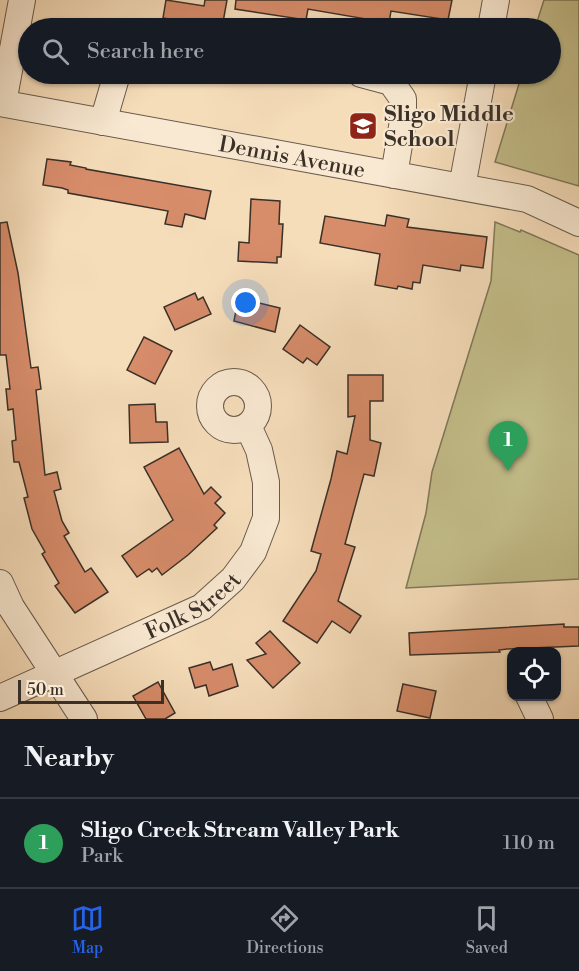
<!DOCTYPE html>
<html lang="en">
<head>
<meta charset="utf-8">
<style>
  :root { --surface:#171b24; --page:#20242c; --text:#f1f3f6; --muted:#9ea1a6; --line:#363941; --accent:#2563eb }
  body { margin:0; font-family:"Libre Bodoni",serif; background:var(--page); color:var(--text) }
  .controls { position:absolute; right:18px; bottom:18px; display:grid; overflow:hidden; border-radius:12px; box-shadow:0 2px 4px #0004 }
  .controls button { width:54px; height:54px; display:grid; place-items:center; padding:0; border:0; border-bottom:2px solid var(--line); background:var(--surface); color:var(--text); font:30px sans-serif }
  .scale { position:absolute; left:18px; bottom:15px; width:146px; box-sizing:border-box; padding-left:6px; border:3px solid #3a3028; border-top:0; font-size:16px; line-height:21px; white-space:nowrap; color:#3a3028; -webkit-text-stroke:4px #f9e9d2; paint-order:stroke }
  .you { position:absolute; left:246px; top:303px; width:21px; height:21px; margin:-15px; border:4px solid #fff; border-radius:50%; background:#1a73e8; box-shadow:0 0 0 9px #1a73e833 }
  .badge { display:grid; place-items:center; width:39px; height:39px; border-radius:50%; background:var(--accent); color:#fff; font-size:20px; font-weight:700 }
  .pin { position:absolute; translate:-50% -50px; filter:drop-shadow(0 2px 3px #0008) }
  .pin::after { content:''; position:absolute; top:32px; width:21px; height:18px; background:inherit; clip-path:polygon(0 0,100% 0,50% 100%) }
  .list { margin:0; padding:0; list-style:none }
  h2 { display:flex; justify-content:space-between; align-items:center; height:78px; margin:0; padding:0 24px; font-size:26px }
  h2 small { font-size:20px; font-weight:400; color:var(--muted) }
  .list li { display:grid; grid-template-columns:39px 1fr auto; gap:18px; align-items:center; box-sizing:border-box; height:90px; padding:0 24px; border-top:2px solid var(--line) }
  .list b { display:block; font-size:22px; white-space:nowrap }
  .list p { margin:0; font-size:20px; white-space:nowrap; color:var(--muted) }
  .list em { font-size:20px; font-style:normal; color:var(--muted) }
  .icon { flex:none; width:33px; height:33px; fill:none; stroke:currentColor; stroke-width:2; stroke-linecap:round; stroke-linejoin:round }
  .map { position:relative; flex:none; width:579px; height:719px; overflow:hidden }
  .search { position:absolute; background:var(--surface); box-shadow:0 2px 4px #0004; left:18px; right:18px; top:18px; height:66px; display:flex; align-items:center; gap:15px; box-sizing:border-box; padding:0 21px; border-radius:33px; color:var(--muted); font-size:22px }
  .sheet { height:168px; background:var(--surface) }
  nav { display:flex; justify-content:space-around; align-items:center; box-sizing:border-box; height:84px; border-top:2px solid var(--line); background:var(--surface); font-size:16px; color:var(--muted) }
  nav a { display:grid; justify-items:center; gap:3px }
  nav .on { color:var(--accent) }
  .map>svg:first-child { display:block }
</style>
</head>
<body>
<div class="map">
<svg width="579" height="719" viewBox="0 0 579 719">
  <rect width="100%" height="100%" fill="#f6ddba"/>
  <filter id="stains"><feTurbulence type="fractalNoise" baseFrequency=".00333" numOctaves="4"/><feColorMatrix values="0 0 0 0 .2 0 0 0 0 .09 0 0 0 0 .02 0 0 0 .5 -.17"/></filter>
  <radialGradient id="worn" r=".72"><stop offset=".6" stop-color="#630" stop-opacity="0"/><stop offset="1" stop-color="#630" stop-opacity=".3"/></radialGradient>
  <!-- green -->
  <g fill="#c4bf8b" stroke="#7f785a" stroke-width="1.5">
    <polygon points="544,0 579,0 579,186 495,162 522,74 550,74 550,28 535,28"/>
    <polygon points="495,222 520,232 521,230 579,255 579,579 406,588 426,513 432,472 491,281"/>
  </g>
  <!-- building -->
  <g fill="#d78c6a" stroke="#3a3028" stroke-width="1.5">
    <polygon points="166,0 204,6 205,0 227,0 222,28 163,18"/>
    <polygon points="236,0 452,0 448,20 391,11 389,23 308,9 306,20 235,9"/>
    <polygon points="47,159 71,162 70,165 86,168 86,169 211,191 205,219 185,214 182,227 165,224 168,211 68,193 68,190 62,188 43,185"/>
    <polygon points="251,199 280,201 279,224 283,224 281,257 277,257 277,263 238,261 239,242 249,243"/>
    <polygon points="387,215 409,219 407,227 487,237 483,268 461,265 460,271 423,265 420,283 413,282 412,289 398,286 397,289 375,285 380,254 320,243 325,216 385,226"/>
    <polygon points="7,222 18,273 31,368 38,367 41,389 36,390 45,475 57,472 61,489 54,491 62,521 69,533 64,536 85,572 91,568 108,592 75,613 55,586 59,583 42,554 45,552 32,529 24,498 28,497 19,462 14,462 12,441 16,440 13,409 8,410 6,389 10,389 6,355 0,355 0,223"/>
    <polygon points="195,293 198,300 203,297 211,314 175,330 164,307"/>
    <polygon points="255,302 280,308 275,332 234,321 237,305 254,308"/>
    <polygon points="300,325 330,347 317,365 307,358 303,363 283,349"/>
    <polygon points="144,337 172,351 155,384 127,370"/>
    <polygon points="348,375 383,375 383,401 370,401 370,440 381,443 374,476 364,474 345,544 355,547 338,601 361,616 350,633 332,621 317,643 283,621 316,571 321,554 311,551 331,479 337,451 347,454 355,416 348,417"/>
    <polygon points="155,404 156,422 167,422 168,442 130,443 129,405"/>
    <polygon points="179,448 204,494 211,487 221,497 215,503 225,513 214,525 217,528 188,555 162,575 157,568 152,572 149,569 137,577 122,556 173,520 144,467"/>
    <polygon points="564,624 564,627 579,627 579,646 507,649 499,650 500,652 410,655 409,633"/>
    <polygon points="270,631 300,663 273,688 247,660 266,654 256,643"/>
    <polygon points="210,662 213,670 232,664 238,686 209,696 206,685 195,688 189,668"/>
    <polygon points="158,682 175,713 165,719 146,719 133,696"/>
    <polygon points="403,684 436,691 430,718 397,711"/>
  </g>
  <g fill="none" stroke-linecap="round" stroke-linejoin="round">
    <!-- minor casing -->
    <g stroke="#695b4c" stroke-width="28">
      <g id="minor">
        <polyline points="491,28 496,0"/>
        <polyline points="361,74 391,82 403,99 403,121 394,175"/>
        <path id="s1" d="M0 103 527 199 579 223"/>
        <polyline points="3,103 22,0"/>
        <polyline points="103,122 117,74"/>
        <polyline points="462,187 483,74"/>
        <circle cx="234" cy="406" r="24"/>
        <polyline points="0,583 11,607 84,719"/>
        <polyline points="529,696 540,719"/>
        <path id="s2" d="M0 698 202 607 233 579 253 552 266 518V482L259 450 248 426"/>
      </g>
    </g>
    <!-- minor -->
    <use href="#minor" stroke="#f9e9d2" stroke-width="26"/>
  </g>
  <!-- icons -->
  <defs>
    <g id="school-square" transform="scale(1.5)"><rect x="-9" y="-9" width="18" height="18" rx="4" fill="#8f2418" stroke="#f9e9d2"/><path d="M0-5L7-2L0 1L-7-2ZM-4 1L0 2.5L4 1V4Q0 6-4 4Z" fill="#fff"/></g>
  </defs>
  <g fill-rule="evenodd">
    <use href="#school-square" x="363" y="126"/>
  </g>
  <g text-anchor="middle" stroke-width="4.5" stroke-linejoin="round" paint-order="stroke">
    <!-- poi labels -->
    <g font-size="22" font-weight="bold" fill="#3a3028" stroke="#f9e9d2" text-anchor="start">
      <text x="384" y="121">Sligo Middle<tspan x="384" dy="25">School</tspan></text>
    </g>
    <!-- street labels -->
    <g font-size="22" fill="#3a3028" stroke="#f9e9d2">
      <text dy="8" stroke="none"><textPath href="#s1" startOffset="297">Dennis Avenue</textPath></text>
      <text dy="8" stroke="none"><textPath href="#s2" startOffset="214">Folk Street</textPath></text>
    </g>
  </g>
  <rect width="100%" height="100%" filter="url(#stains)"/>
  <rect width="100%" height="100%" fill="url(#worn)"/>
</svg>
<div class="controls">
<button><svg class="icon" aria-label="locate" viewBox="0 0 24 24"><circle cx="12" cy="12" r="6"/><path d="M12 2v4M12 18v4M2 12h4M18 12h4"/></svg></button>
</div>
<div class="scale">50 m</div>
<div class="you"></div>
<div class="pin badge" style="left:508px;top:471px;background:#2e9e5b">1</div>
<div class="search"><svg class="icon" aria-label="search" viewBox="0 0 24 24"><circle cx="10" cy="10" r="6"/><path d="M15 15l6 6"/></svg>Search here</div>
</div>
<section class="sheet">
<h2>Nearby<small></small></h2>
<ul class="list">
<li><span class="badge" style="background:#2e9e5b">1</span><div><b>Sligo Creek Stream Valley Park</b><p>Park</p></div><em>110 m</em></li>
</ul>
</section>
<nav>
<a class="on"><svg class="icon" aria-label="map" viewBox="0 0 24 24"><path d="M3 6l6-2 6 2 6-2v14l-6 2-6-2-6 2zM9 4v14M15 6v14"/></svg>Map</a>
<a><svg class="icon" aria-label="directions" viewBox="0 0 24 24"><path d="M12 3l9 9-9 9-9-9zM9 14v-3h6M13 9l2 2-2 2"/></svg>Directions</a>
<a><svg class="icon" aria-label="saved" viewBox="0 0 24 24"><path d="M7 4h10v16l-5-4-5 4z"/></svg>Saved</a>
</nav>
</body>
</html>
